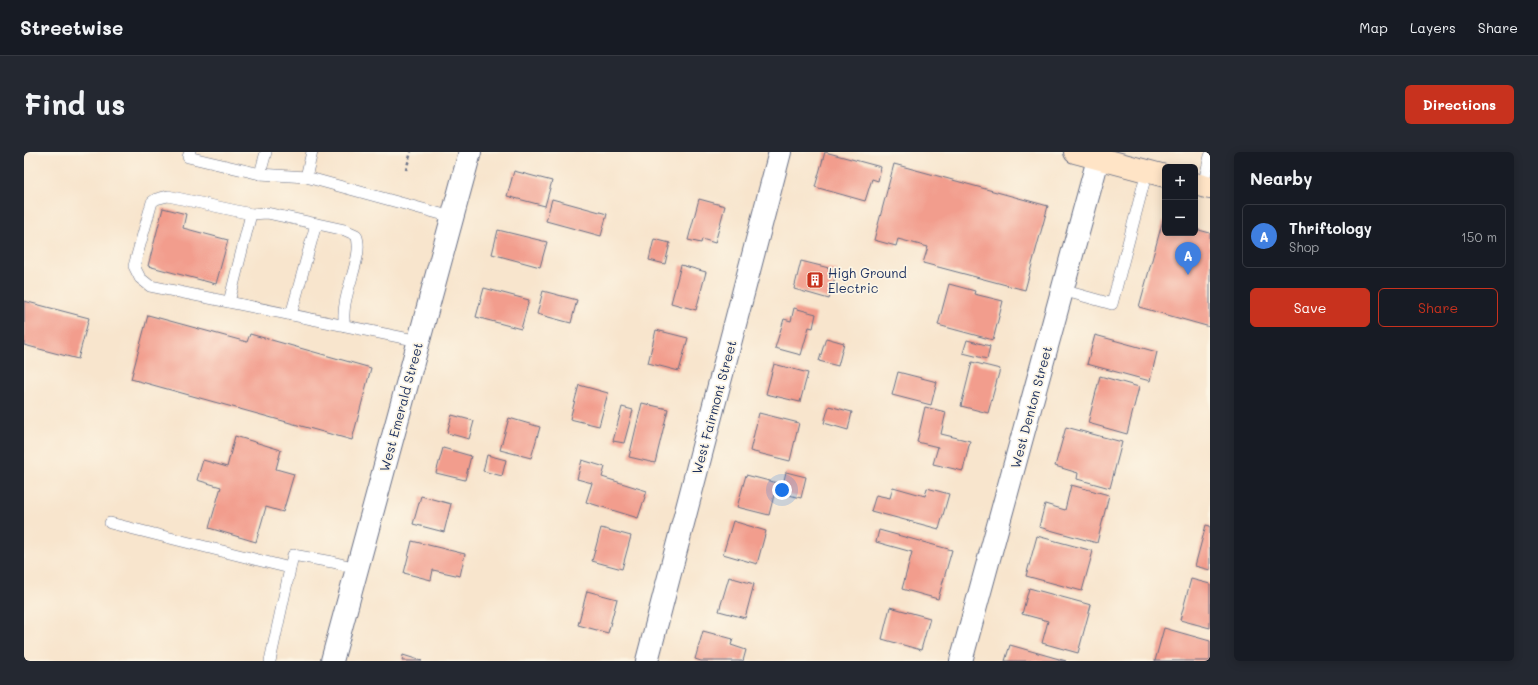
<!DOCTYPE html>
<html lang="en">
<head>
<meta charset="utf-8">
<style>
  :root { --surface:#171b24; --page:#242831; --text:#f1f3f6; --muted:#9ea1a6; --line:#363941; --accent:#c8321e }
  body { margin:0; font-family:Mali,sans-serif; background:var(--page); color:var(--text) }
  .controls { position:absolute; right:12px; top:12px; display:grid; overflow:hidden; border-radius:6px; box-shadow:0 2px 10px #0003 }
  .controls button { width:36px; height:36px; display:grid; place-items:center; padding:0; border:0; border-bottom:1px solid var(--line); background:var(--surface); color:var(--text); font:20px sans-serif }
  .you { position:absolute; left:758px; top:338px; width:14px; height:14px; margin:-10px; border:3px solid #fff; border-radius:50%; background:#1a73e8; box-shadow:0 0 0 6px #1a73e833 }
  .badge { display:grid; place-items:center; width:26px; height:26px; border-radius:50%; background:var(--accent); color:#fff; font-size:13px; font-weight:700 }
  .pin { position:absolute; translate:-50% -33px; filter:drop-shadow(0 1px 2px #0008) }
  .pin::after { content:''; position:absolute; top:21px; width:14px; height:12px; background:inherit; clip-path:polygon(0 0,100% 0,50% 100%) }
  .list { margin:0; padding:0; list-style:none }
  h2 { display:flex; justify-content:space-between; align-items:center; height:52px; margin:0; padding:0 16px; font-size:17px }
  h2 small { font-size:13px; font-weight:400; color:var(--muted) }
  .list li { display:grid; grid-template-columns:26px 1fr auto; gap:12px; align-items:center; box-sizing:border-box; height:64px; margin:0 8px 8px; padding:0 8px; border:1px solid var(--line); border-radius:6px }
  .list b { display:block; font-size:15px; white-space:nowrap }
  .list p { margin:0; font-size:13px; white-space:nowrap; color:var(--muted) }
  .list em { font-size:13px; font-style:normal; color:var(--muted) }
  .actions { display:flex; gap:8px; padding:12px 16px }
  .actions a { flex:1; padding:9px 0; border:1px solid var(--accent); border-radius:6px; text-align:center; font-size:14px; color:var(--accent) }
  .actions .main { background:var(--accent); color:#fff }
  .map { position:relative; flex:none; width:1186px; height:509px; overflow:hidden; border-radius:6px }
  header { display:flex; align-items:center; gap:24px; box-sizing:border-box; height:56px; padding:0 20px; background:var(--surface); border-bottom:1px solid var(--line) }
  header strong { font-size:19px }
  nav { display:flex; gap:22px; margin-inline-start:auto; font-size:14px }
  .intro { display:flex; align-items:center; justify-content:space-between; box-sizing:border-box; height:96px; padding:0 24px }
  h1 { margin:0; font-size:28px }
  .button { padding:10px 18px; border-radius:6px; background:var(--accent); color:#fff; font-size:14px; font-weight:700 }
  main { display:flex; gap:24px; padding:0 24px }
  aside { flex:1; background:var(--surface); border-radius:6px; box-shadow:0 2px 10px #0003 }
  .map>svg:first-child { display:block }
</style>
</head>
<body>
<header>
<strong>Streetwise</strong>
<nav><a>Map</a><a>Layers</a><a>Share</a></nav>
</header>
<div class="intro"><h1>Find us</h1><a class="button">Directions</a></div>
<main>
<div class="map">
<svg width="1186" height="509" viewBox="0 0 1186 509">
  <rect width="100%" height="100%" fill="#fcf5e5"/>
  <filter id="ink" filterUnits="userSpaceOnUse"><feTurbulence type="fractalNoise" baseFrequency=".025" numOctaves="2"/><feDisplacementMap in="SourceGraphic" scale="8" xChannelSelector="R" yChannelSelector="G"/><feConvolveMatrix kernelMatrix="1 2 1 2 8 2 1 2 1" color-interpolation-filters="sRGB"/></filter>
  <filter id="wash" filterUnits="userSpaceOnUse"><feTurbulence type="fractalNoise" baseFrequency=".012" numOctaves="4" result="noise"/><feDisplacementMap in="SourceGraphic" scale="16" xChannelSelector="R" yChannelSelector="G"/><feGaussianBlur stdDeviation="0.9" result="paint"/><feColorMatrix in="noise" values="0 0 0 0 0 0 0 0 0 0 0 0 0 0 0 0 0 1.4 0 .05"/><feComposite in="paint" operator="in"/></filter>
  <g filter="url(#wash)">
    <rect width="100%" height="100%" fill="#f8e5cd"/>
    <g id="blocks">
      <!-- building -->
      <g fill="#f29d8d">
        <polygon points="801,0 857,15 854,29 848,27 841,49 791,35"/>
        <polygon points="870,12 1024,54 1001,138 899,111 904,95 874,87 872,94 850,88"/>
        <polygon points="490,19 528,29 521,54 483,44"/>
        <polygon points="528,47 583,62 577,84 522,69"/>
        <polygon points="675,47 701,54 691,91 678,87 677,91 664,88"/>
        <polygon points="139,56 162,62 159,76 204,88 192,132 124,114"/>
        <polygon points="1139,68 1141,69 1141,81 1171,81 1171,77 1186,81 1186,175 1115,155"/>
        <polygon points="474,78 523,90 516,115 468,102"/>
        <polygon points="630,87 646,91 641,112 625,108"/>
        <polygon points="777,109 813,118 805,147 770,137"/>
        <polygon points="657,113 682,120 672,158 647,151"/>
        <polygon points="925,132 951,139 950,142 979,149 969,188 914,173"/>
        <polygon points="460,136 505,148 497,177 452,165"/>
        <polygon points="519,139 553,148 547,171 513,162"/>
        <polygon points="0,149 65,166 54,207 0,193"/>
        <polygon points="770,156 792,162 789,176 785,175 777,203 751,196 760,167 767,169"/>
        <polygon points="124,163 223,190 226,182 347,216 328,288 107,227"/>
        <polygon points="632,178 664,186 655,219 624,211"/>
        <polygon points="1071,183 1133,200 1126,229 1063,212"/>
        <polygon points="802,186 820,191 814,214 795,209"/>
        <polygon points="943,188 966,194 963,207 939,201"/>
        <polygon points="948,210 976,217 964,261 937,254"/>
        <polygon points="750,212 784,221 776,250 742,242"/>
        <polygon points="874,220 913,230 907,253 868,243"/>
        <polygon points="1076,224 1115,235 1103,282 1064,271"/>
        <polygon points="555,233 584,241 575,274 546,267"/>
        <polygon points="618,251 644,257 631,311 605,305"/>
        <polygon points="805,254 828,260 824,278 800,271"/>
        <polygon points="598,255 609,258 600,291 589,289"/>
        <polygon points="901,255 922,260 917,282 946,289 939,319 909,312 914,295 893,290"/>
        <polygon points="735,261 775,271 766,309 726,299"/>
        <polygon points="428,263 450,269 445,287 423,281"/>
        <polygon points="485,266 516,275 507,306 476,298"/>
        <polygon points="1042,275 1098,290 1086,336 1053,327 1054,321 1031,314"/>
        <polygon points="211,284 257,298 252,317 270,322 259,360 242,355 232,390 185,376 197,335 173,328 179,308 203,315"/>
        <polygon points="419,296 447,304 441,328 412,321"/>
        <polygon points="463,303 482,308 478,324 459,319"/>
        <polygon points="558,308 581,315 578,325 623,339 614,366 562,350 568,331 553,327"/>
        <polygon points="762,320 782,325 777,346 757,341"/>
        <polygon points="722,323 753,331 745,363 713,355"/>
        <polygon points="1047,333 1085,343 1073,391 1015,375 1021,352 1041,358"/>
        <polygon points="869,335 901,344 903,336 925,342 915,377 847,359 852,343 866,346"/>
        <polygon points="397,344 427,352 420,380 389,372"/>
        <polygon points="709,369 742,379 733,412 699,402"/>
        <polygon points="1182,373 1186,374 1186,418 1171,414"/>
        <polygon points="577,376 607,384 598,417 568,409"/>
        <polygon points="855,378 928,398 914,447 878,437 888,400 852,390"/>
        <polygon points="1013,384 1069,399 1058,439 1002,424"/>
        <polygon points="388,389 441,402 436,424 409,418 407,428 380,421"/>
        <polygon points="705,425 730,432 721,466 695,459"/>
        <polygon points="1167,427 1186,432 1186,476 1156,468"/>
        <polygon points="1005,436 1067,453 1054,501 1018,491 1024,469 998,462"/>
        <polygon points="563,439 593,447 584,481 554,473"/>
        <polygon points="866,455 906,466 897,498 858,487"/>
        <polygon points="1140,476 1186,489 1186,509 1131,509"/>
        <polygon points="679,479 709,487 707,493 722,498 719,509 677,509 671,507"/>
        <polygon points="986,493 1042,509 981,509"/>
        <polygon points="379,503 398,509 378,509"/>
      </g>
    </g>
  </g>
  <g filter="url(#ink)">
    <use href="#blocks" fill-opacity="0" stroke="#686f85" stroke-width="1"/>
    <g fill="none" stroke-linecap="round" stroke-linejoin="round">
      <!-- service casing -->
      <g stroke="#686f85" stroke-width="12">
        <g id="service">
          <polyline points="166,0 164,5 236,22 242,0"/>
          <polyline points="236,22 282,25 428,65"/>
          <polyline points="282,25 288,0"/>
          <polyline points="1179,34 1186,4"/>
          <polyline points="1038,138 1088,152 1123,19"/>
          <polyline points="205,150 227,62"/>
          <polyline points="267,163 292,72"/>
          <path d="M321 174C314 146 342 104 332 83L321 78 243 61 227 62 144 44 132 47 128 50 110 114 116 126 126 134 395 189"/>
          <polyline points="86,371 266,416"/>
          <polyline points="246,509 269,403 308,410 333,416"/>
        </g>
      </g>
      <!-- minor casing -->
      <g stroke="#686f85" stroke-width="24">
        <g id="minor">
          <polyline points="623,509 756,0"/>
          <polyline points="937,509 1076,0"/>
        </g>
      </g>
      <!-- tertiary casing -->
      <g stroke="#686f85" stroke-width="24">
        <polyline id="tertiary" points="308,509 446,0"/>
      </g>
      <!-- secondary casing -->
      <g stroke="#686f85" stroke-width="24">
        <g id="secondary">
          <polyline points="1051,0 1141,24"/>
          <polyline points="1171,32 1186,36"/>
        </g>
      </g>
      <!-- path -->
      <polyline stroke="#686f85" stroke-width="2.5" stroke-dasharray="3 3" stroke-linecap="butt" points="382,18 387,0"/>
      <!-- service -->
      <use href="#service" stroke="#fff" stroke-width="11"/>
      <!-- minor -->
      <use href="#minor" stroke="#fff" stroke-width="22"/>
      <!-- tertiary -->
      <use href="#tertiary" stroke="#fff" stroke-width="22"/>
      <!-- secondary -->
      <use href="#secondary" stroke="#ffe4c6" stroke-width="22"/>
    </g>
  </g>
  <!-- icons -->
  <defs>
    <g id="building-square" transform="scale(0.9)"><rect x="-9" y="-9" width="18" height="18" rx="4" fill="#c8321e" stroke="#fcf5e5"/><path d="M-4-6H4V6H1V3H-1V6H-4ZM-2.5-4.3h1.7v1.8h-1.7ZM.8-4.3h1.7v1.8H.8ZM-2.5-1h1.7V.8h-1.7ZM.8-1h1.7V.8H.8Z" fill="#fff"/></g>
  </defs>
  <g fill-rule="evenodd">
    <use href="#building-square" x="791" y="128"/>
  </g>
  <g text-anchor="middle" stroke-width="3.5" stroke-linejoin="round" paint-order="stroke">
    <!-- poi labels -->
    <g font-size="13" fill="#1b2f5e" stroke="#fcf5e5" text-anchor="start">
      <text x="804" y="126">High Ground<tspan x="804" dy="15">Electric</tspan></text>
    </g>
    <!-- street labels -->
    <g font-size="13" fill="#1b2f5e" stroke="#fcf5e5">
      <text transform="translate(377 255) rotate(-75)" y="5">West Emerald Street</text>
      <text transform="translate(690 255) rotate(-75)" y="5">West Fairmont Street</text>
      <text transform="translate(1007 255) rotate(-75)" y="5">West Denton Street</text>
    </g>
  </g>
</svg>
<div class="controls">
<button>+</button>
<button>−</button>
</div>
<div class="you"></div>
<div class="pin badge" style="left:1164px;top:123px;background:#3f7fe0">A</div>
</div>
<aside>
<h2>Nearby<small></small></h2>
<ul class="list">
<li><span class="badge" style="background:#3f7fe0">A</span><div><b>Thriftology</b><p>Shop</p></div><em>150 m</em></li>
</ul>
<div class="actions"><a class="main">Save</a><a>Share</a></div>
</aside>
</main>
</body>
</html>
